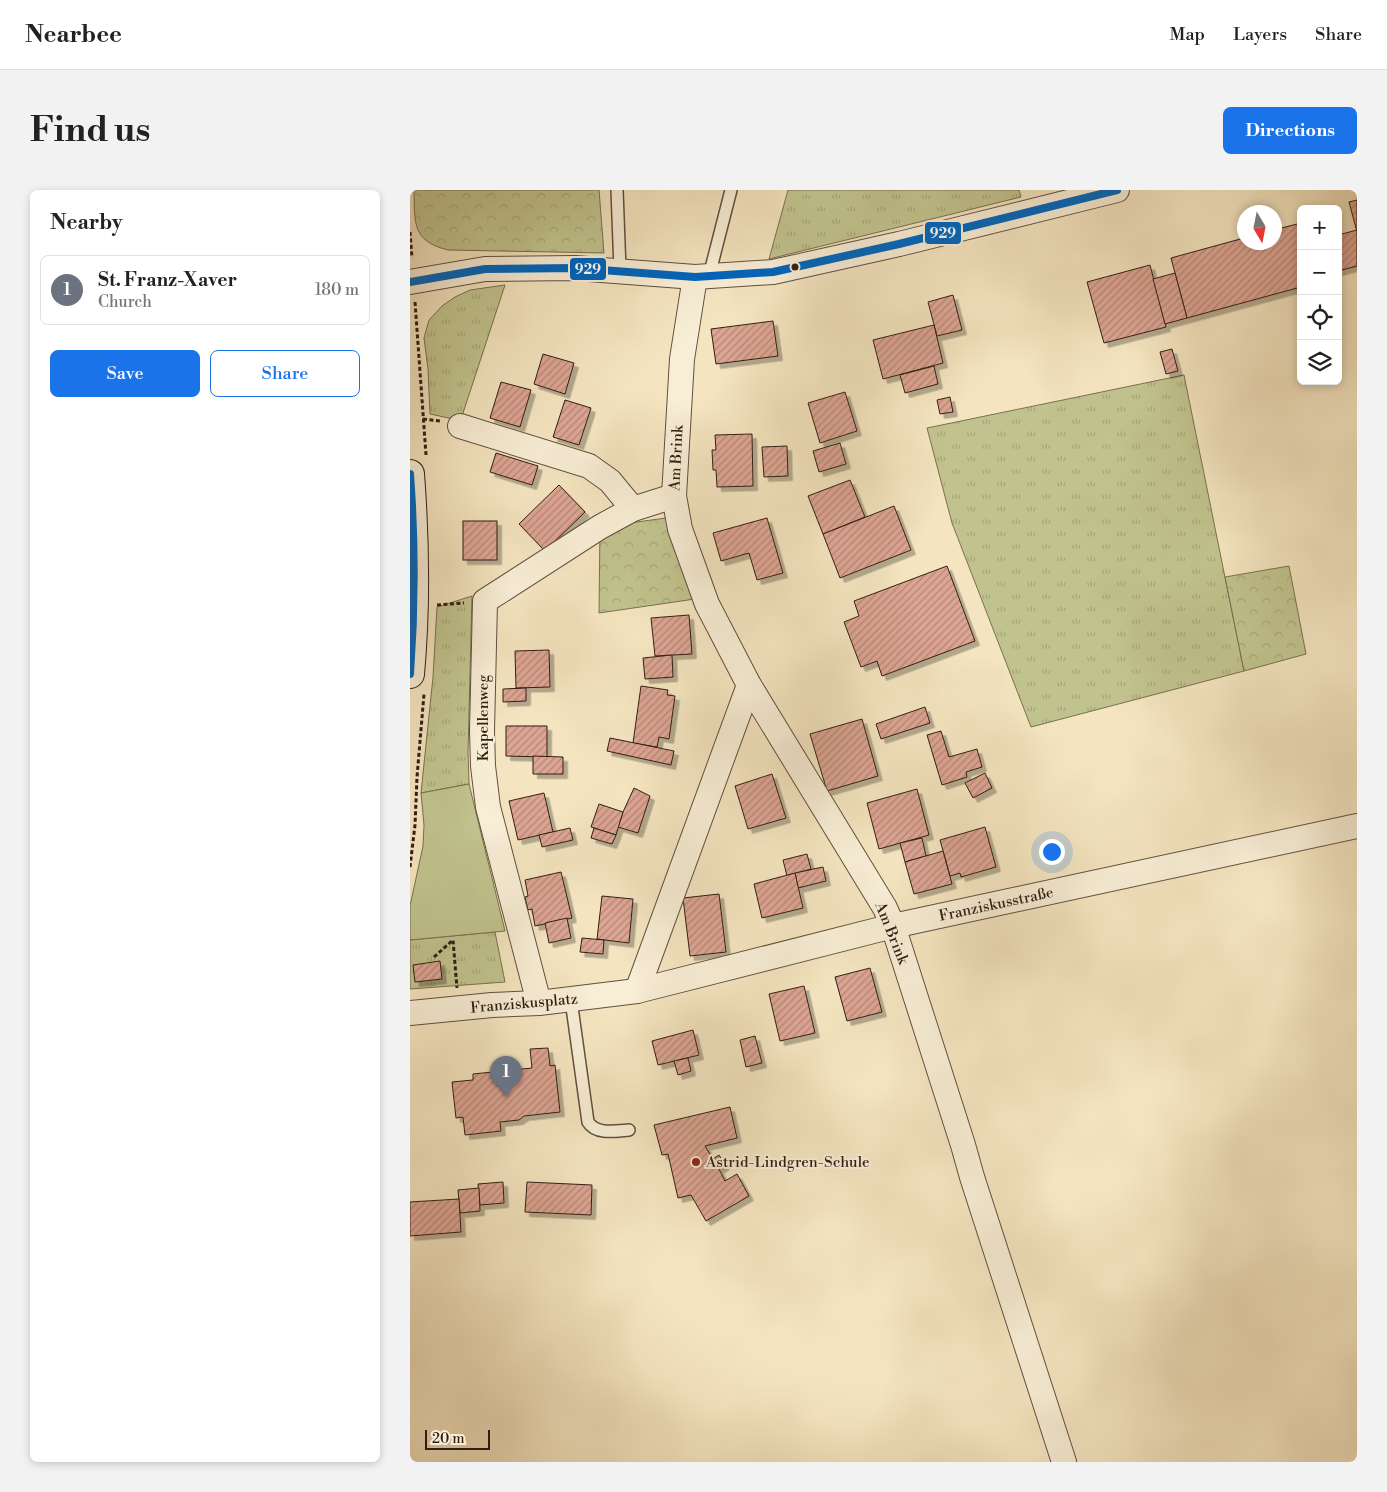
<!DOCTYPE html>
<html lang="en">
<head>
<meta charset="utf-8">
<style>
  :root { --surface:#fff; --page:#f2f2f2; --text:#222; --muted:#767676; --line:#e0e0e0; --accent:#1a73e8 }
  body { margin:0; font-family:"Libre Bodoni",serif; background:var(--page); color:var(--text) }
  .controls { position:absolute; right:15px; top:15px; display:grid; overflow:hidden; border-radius:8px; box-shadow:0 2px 8px #0003 }
  .controls button { width:45px; height:45px; display:grid; place-items:center; padding:0; border:0; border-bottom:1px solid var(--line); background:var(--surface); color:var(--text); font:25px sans-serif }
  .compass { position:absolute; left:827px; top:15px; width:45px; height:45px; border-radius:50%; background:var(--surface); box-shadow:0 2px 8px #0003; rotate:170deg }
  .scale { position:absolute; left:15px; bottom:12px; width:65px; box-sizing:border-box; padding-left:5px; border:2px solid #311d13; border-top:0; font-size:14px; line-height:18px; white-space:nowrap; color:#311d13; -webkit-text-stroke:4px #f8eed6; paint-order:stroke }
  .you { position:absolute; left:641px; top:661px; width:18px; height:18px; margin:-12px; border:4px solid #fff; border-radius:50%; background:#1a73e8; box-shadow:0 0 0 8px #1a73e833 }
  .badge { display:grid; place-items:center; width:32px; height:32px; border-radius:50%; background:var(--accent); color:#fff; font-size:16px; font-weight:700 }
  .pin { position:absolute; translate:-50% -41px; filter:drop-shadow(0 1px 2px #0008) }
  .pin::after { content:''; position:absolute; top:26px; width:18px; height:15px; background:inherit; clip-path:polygon(0 0,100% 0,50% 100%) }
  .list { margin:0; padding:0; list-style:none }
  h2 { display:flex; justify-content:space-between; align-items:center; height:65px; margin:0; padding:0 20px; font-size:21px }
  h2 small { font-size:16px; font-weight:400; color:var(--muted) }
  .list li { display:grid; grid-template-columns:32px 1fr auto; gap:15px; align-items:center; box-sizing:border-box; height:70px; margin:0 10px 10px; padding:0 10px; border:1px solid var(--line); border-radius:8px }
  .list b { display:block; font-size:19px; white-space:nowrap }
  .list p { margin:0; font-size:16px; white-space:nowrap; color:var(--muted) }
  .list em { font-size:16px; font-style:normal; color:var(--muted) }
  .actions { display:flex; gap:10px; padding:15px 20px }
  .actions a { flex:1; padding:11px 0; border:1px solid var(--accent); border-radius:8px; text-align:center; font-size:18px; color:var(--accent) }
  .actions .main { background:var(--accent); color:#fff }
  .icon { flex:none; width:28px; height:28px; fill:none; stroke:currentColor; stroke-width:2; stroke-linecap:round; stroke-linejoin:round }
  .map { position:relative; flex:none; width:947px; height:1272px; overflow:hidden; border-radius:8px }
  header { display:flex; align-items:center; gap:30px; box-sizing:border-box; height:70px; padding:0 25px; background:var(--surface); border-bottom:1px solid var(--line) }
  header strong { font-size:24px }
  nav { display:flex; gap:28px; margin-inline-start:auto; font-size:18px }
  .intro { display:flex; align-items:center; justify-content:space-between; box-sizing:border-box; height:120px; padding:0 30px }
  h1 { margin:0; font-size:35px }
  .button { padding:12px 22px; border-radius:8px; background:var(--accent); color:#fff; font-size:18px; font-weight:700 }
  main { display:flex; gap:30px; padding:0 30px }
  aside { flex:1; background:var(--surface); border-radius:8px; box-shadow:0 2px 8px #0003 }
  .map>svg:first-child { display:block }
</style>
</head>
<body>
<header>
<strong>Nearbee</strong>
<nav><a>Map</a><a>Layers</a><a>Share</a></nav>
</header>
<div class="intro"><h1>Find us</h1><a class="button">Directions</a></div>
<main>
<aside>
<h2>Nearby<small></small></h2>
<ul class="list">
<li><span class="badge" style="background:#6b7280">1</span><div><b>St. Franz-Xaver</b><p>Church</p></div><em>180 m</em></li>
</ul>
<div class="actions"><a class="main">Save</a><a>Share</a></div>
</aside>
<div class="map">
<svg width="947" height="1272" viewBox="0 0 947 1272">
  <defs>
    <pattern id="grass-tufts" width="24" height="20" patternUnits="userSpaceOnUse" patternTransform="scale(1.25)"><rect width="24" height="20" fill="#c1c38e"/><path d="M3 7l-1-3M5 7V3M7 7l1-3M15 17l-1-3M17 17v-4M19 17l1-3" fill="none" stroke="#a6a77a"/></pattern>
    <pattern id="forest-crowns" width="20" height="18" patternUnits="userSpaceOnUse" patternTransform="scale(1.25)"><rect width="20" height="18" fill="#c1c38e"/><path d="M2 6a3 3 0 1 1 6 0M12 15a3 3 0 1 1 6 0" fill="none" stroke="#a6a77a"/></pattern>
    <pattern id="building-hatch" width="6" height="6" patternUnits="userSpaceOnUse" patternTransform="scale(1.25)"><rect width="6" height="6" fill="#dda593"/><path d="M-1 1l2-2M0 6l6-6M5 7l2-2" fill="none" stroke="#b48677"/></pattern>
    <filter id="shadow"><feDropShadow dx="4.5" dy="4.5" stdDeviation="0" flood-color="#0004"/></filter>
  </defs>
  <rect width="100%" height="100%" fill="#f4e5c0"/>
  <filter id="stains"><feTurbulence type="fractalNoise" baseFrequency=".004" numOctaves="4"/><feColorMatrix values="0 0 0 0 .2 0 0 0 0 .09 0 0 0 0 .02 0 0 0 .5 -.17"/></filter>
  <radialGradient id="worn" r=".72"><stop offset=".6" stop-color="#630" stop-opacity="0"/><stop offset="1" stop-color="#630" stop-opacity=".3"/></radialGradient>
  <!-- grass -->
  <g fill="url(#grass-tufts)" stroke="#797050">
    <polygon points="378,0 609,0 611,7 359,69"/>
    <polygon points="95,95 53,223 53,231 20,224 18,179 14,148 19,130 32,116 45,107 60,100"/>
    <polygon points="774,185 834,481 621,537 542,333 517,238"/>
    <polygon points="62,406 58,562 59,594 11,603 23,487 27,417"/>
    <polygon points="85,742 95,792 0,799 0,750"/>
  </g>
  <!-- forest -->
  <g fill="url(#forest-crowns)" stroke="#797050">
    <path d="M4 0H189L194 63 38 60C1 51 5 32 4 0Z"/>
    <polygon points="256,328 285,409 189,423 190,337"/>
    <polygon points="879,376 896,464 834,481 815,387"/>
  </g>
  <!-- garden -->
  <polygon fill="#c1c38e" stroke="#797050" points="59,594 95,741 0,750 0,716 13,656 14,635 11,603"/>
  <!-- building -->
  <g fill="url(#building-hatch)" stroke="#311d13" filter="url(#shadow)">
    <polygon points="947,10 947,42 939,12"/>
    <polygon points="891,33 891,97 777,128 761,68 834,48 834,52 864,52 864,40"/>
    <polygon points="947,40 947,76 928,81 928,45"/>
    <polygon points="740,75 756,137 694,153 677,92"/>
    <polygon points="765,83 777,128 755,134 743,89"/>
    <polygon points="543,105 552,140 527,146 518,112"/>
    <polygon points="363,131 368,166 306,174 301,139"/>
    <polygon points="524,135 533,173 473,189 463,150"/>
    <polygon points="762,159 768,181 756,184 750,162"/>
    <polygon points="133,164 164,173 155,204 124,194"/>
    <polygon points="524,176 528,194 495,203 490,185"/>
    <polygon points="91,192 121,200 110,237 80,228"/>
    <polygon points="435,202 447,241 410,253 398,213"/>
    <polygon points="540,207 543,222 530,224 527,210"/>
    <polygon points="155,210 181,218 169,255 143,247"/>
    <polygon points="342,244 343,296 307,297 306,280 303,280 302,260 306,260 305,245"/>
    <polygon points="430,253 436,274 409,282 403,261"/>
    <polygon points="377,256 378,286 354,287 352,257"/>
    <polygon points="86,263 128,276 122,295 80,282"/>
    <polygon points="440,290 455,327 413,344 398,306"/>
    <polygon points="149,295 175,322 135,361 109,334"/>
    <polygon points="484,316 501,360 430,388 413,344"/>
    <polygon points="357,328 373,383 347,390 339,363 311,371 303,343"/>
    <rect x="53" y="331" width="34" height="39"/>
    <polygon points="537,376 565,451 472,486 467,471 451,477 434,432 449,426 444,411"/>
    <polygon points="279,425 282,464 245,466 241,428"/>
    <polygon points="139,460 140,497 106,498 105,461"/>
    <polygon points="262,465 263,487 235,489 233,468"/>
    <polygon points="231,496 258,500 257,505 265,506 259,549 249,547 247,557 223,553"/>
    <polygon points="116,498 116,511 93,512 93,499"/>
    <polygon points="515,517 520,533 471,549 466,534"/>
    <polygon points="452,529 468,586 417,601 400,544"/>
    <polygon points="96,536 137,536 137,567 96,566"/>
    <polygon points="531,541 539,567 567,559 572,577 556,582 557,587 532,595 517,545"/>
    <polygon points="200,548 264,561 261,575 197,561"/>
    <polygon points="123,566 153,567 153,584 123,584"/>
    <polygon points="575,583 582,598 563,608 555,593"/>
    <polygon points="362,584 376,628 338,639 325,596"/>
    <polygon points="224,598 240,606 228,643 208,637 213,622"/>
    <polygon points="507,599 519,645 469,659 457,613"/>
    <polygon points="134,603 143,642 108,650 99,611"/>
    <polygon points="189,614 213,622 206,645 181,637"/>
    <polygon points="575,637 586,677 551,687 550,683 540,686 530,650"/>
    <polygon points="160,638 163,650 132,657 129,645"/>
    <polygon points="184,638 206,645 202,654 181,648"/>
    <polygon points="512,648 516,666 495,672 490,653"/>
    <polygon points="533,661 542,694 504,704 495,672"/>
    <polygon points="397,664 401,679 377,686 373,670"/>
    <polygon points="413,677 416,691 388,698 385,683"/>
    <polygon points="151,682 162,728 125,736 122,719 118,720 115,707 118,706 115,690"/>
    <polygon points="385,683 393,718 352,728 344,694"/>
    <polygon points="309,704 316,762 280,766 273,708"/>
    <polygon points="192,706 223,709 219,753 187,749"/>
    <polygon points="157,728 161,748 139,753 135,733"/>
    <polygon points="172,748 194,750 193,764 170,762"/>
    <polygon points="30,771 32,789 5,792 3,775"/>
    <polygon points="460,778 472,822 437,831 425,787"/>
    <polygon points="394,796 405,843 370,851 359,804"/>
    <polygon points="283,840 289,865 248,875 242,851"/>
    <polygon points="345,846 352,873 336,877 330,850"/>
    <polygon points="138,858 140,876 145,875 150,922 114,926 109,930 90,932 91,941 55,945 53,927 46,928 42,892 63,890 63,884 122,878 120,859"/>
    <polygon points="278,868 281,881 268,885 264,871"/>
    <polygon points="320,917 327,948 295,956 303,969 309,965 315,975 309,979 315,991 327,984 339,1006 296,1031 281,1005 268,1008 258,964 252,965 244,935"/>
    <polygon points="93,992 94,1013 70,1015 68,994"/>
    <polygon points="117,992 182,995 181,1025 115,1022"/>
    <polygon points="69,998 70,1021 50,1023 48,1000"/>
    <polygon points="49,1009 51,1042 0,1046 0,1012"/>
  </g>
  <g fill="none" stroke-linecap="round" stroke-linejoin="round">
    <!-- lane casing -->
    <g stroke="#624f3e" stroke-width="14">
      <g id="lane">
        <polyline points="207,0 210,80"/>
        <polyline points="299,86 321,0"/>
        <path d="M161 810 178 932C186 945 206 941 219 940"/>
      </g>
    </g>
    <!-- street casing -->
    <g stroke="#624f3e" stroke-width="26">
      <g id="street">
        <polyline points="285,87 272,169 264,306 270,339 297,414 339,495 475,718 483,736 553,955 562,987 654,1272"/>
        <polyline points="0,92 75,79 165,78 285,87 363,82 489,54 707,0"/>
        <polyline points="50,236 179,276 200,291 223,319"/>
        <polyline points="227,801 339,495"/>
        <polyline points="129,813 78,617 73,576 72,541 75,411 190,337 223,319 264,306"/>
        <polyline points="0,823 82,815 129,813 227,801 483,736 947,636"/>
      </g>
    </g>
    <!-- secondary casing -->
    <g stroke="#311d13" stroke-width="30">
      <path id="secondary" d="M0 284C5 350 6 418 0 484"/>
    </g>
    <!-- path -->
    <g stroke="#311d13" stroke-width="3" stroke-dasharray="4 2.5" stroke-linecap="butt">
      <polyline points="0,42 2,68"/>
      <polyline points="5,112 16,265"/>
      <polyline points="13,229 30,231"/>
      <polyline points="27,415 54,413"/>
      <polyline points="0,677 5,635 7,587 14,504"/>
      <polyline points="24,767 43,750 47,798"/>
    </g>
    <!-- lane -->
    <use href="#lane" stroke="#f8eed6" stroke-width="11"/>
    <!-- street -->
    <use href="#street" stroke="#f8eed6" stroke-width="24"/>
    <!-- secondary -->
    <use href="#secondary" stroke="#f8eed6" stroke-width="28"/>
    <!-- bus-1 casing -->
    <g stroke="#f8eed6" stroke-width="11">
      <g id="bus-1">
        <polyline points="0,92 75,79 165,78 285,87 363,82 489,54 707,0"/>
        <path d="M0 284C5 351 5 417 0 484"/>
      </g>
    </g>
    <!-- bus-1 -->
    <use href="#bus-1" stroke="#0065bd" stroke-width="8"/>
  </g>
  <!-- markers -->
  <circle fill="#311d13" stroke="#f8eed6" stroke-width="2" cx="385" cy="77" r="4.5"/>
  <circle fill="#8f2418" stroke="#f8eed6" stroke-width="2" cx="286" cy="972" r="5"/>
  <g text-anchor="middle" stroke-width="4" stroke-linejoin="round" paint-order="stroke">
    <!-- street labels -->
    <g font-size="15" fill="#311d13" stroke="#f8eed6">
      <text transform="translate(266 268) rotate(-87)" y="5">Am Brink</text>
      <text transform="translate(73 528) rotate(-90)" y="5">Kapellenweg</text>
      <text transform="translate(586 714) rotate(-12)" y="5">Franziskusstraße</text>
      <text transform="translate(482 743) rotate(68)" y="5">Am Brink</text>
      <text transform="translate(114 813) rotate(-5)" y="5">Franziskusplatz</text>
    </g>
    <!-- poi labels -->
    <g font-size="15" fill="#311d13" stroke="#f8eed6" text-anchor="start">
      <text x="296" y="977">Astrid-Lindgren-Schule</text>
    </g>
  </g>
  <g stroke="#f8eed6" stroke-width="2">
    <rect x="514" y="31" width="38" height="24" rx="5" fill="#0065bd"/>
    <rect x="159" y="67" width="38" height="24" rx="5" fill="#0065bd"/>
  </g>
  <g font-size="14" text-anchor="middle" font-weight="bold" fill="#fff">
    <text x="533" y="48">929</text>
    <text x="178" y="84">929</text>
  </g>
  <rect width="100%" height="100%" filter="url(#stains)"/>
  <rect width="100%" height="100%" fill="url(#worn)"/>
</svg>
<div class="controls">
<button>+</button>
<button>−</button>
<button><svg class="icon" aria-label="locate" viewBox="0 0 24 24"><circle cx="12" cy="12" r="6"/><path d="M12 2v4M12 18v4M2 12h4M18 12h4"/></svg></button>
<button><svg class="icon" aria-label="layers" viewBox="0 0 24 24"><path d="M12 4l9 5-9 5-9-5zM3 14l9 5 9-5"/></svg></button>
</div>
<svg class="compass" viewBox="-18 -18 36 36"><path d="M0-13l5 13h-10z" fill="#e53935"/><path d="M0 13l5-13h-10z" fill="#767676"/></svg>
<div class="scale">20 m</div>
<div class="you"></div>
<div class="pin badge" style="left:96px;top:907px;background:#6b7280">1</div>
</div>
</main>
</body>
</html>
